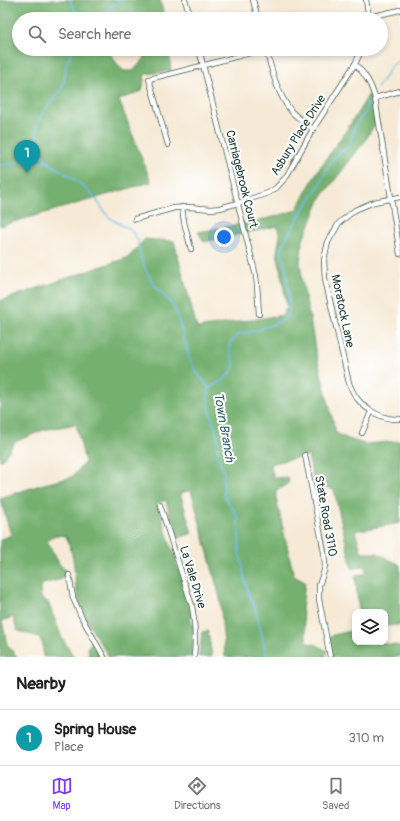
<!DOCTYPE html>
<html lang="en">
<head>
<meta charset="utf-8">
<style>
  :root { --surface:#fff; --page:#f2f2f2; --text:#222; --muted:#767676; --line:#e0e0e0; --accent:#7c3aed }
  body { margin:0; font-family:Pangolin,sans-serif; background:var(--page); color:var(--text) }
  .controls { position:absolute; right:12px; bottom:12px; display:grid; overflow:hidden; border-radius:8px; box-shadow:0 2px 6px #0003 }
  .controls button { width:36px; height:36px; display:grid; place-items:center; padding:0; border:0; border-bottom:1px solid var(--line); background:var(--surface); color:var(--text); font:20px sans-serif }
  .you { position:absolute; left:224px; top:237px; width:14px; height:14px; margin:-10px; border:3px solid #fff; border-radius:50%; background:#1a73e8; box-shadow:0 0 0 6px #1a73e833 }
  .badge { display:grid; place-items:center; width:26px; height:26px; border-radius:50%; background:var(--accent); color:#fff; font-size:13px; font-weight:700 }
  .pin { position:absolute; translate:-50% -33px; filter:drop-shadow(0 1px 2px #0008) }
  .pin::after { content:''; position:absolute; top:21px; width:14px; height:12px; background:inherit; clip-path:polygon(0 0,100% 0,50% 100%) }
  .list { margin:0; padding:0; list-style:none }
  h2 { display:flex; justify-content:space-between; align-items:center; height:52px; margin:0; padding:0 16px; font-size:17px }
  h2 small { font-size:13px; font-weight:400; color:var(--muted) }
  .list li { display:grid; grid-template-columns:26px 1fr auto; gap:12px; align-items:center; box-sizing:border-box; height:56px; padding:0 16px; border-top:1px solid var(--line) }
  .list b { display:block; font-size:15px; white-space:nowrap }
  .list p { margin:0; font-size:13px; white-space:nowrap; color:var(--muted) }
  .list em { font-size:13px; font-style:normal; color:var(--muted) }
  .icon { flex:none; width:22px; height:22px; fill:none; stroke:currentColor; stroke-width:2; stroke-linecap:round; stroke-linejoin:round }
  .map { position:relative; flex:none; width:400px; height:657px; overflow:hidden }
  .search { position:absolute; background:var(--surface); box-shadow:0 2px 6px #0003; left:12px; right:12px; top:12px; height:44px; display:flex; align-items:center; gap:10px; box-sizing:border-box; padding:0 14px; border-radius:22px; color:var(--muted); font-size:15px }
  .sheet { height:108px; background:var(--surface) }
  nav { display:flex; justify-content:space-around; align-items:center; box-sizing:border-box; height:56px; border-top:1px solid var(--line); background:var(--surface); font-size:11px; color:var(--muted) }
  nav a { display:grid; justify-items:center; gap:2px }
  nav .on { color:var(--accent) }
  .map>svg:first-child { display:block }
</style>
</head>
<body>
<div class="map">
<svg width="400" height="657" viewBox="0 0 400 657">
  <rect width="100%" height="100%" fill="#fff"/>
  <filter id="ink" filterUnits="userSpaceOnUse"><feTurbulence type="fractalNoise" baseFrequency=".025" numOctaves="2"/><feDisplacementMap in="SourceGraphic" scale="8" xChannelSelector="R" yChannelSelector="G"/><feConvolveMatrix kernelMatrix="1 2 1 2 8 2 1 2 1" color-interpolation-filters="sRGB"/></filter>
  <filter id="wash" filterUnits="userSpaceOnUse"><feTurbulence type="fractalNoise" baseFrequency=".012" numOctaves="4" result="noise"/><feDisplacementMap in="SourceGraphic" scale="16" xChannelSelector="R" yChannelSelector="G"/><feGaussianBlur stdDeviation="0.9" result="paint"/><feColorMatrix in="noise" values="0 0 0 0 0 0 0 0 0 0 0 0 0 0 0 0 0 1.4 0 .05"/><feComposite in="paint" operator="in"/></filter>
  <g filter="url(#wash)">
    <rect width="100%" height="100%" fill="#f6ead6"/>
    <!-- forest -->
    <g fill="#75b070" stroke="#4a7652">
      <polygon points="0,0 160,0 165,19 19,19 19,49 107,49 118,65 124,71 133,71 145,58 140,49 169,49 171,71 145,74 142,91 119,100 151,182 0,226"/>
      <path d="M369 94 376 122 365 141 321 198 303 240 300 261 302 281 310 319 315 349 336 433 348 439 365 444 400 441V523L355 531 362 553H377L400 565V625L385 626V612H359L355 576 367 573 364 566 352 569 334 490 314 482 308 455 270 464 274 478 288 477 289 482 284 487 276 490V498L294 576 305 582 302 609 307 643 317 645 327 651 326 657H225L220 598 191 490 180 493 192 533 176 539 166 500 157 503 187 596 192 624 193 643 191 657H109C95 635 80 613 76 588 75 581 75 573 74 566 73 556 70 546 66 536L55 535 47 541 60 565 67 571 62 579 43 584 40 589 41 598 48 602 62 638 74 657H43V645L39 637C31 634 24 634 17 630L13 617 2 621 7 644 17 657H0V540L11 535 0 498 40 485 72 477 85 462 76 424 43 430 15 442 3 459 0 461V301L129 257 145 239 174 241 197 328 283 315 287 306 277 252 280 235 277 226 204 242 198 232C231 226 265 221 296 210L317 172 348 128Z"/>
      <polygon points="355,630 355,642 380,642 380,643 400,646 400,657 331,657 329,636"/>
      <polygon points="208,631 212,657 199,657 202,632"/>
      <polygon points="93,642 102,657 89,657 88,646"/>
    </g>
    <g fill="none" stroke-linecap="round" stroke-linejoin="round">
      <!-- stream -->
      <g stroke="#71beeb" stroke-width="1.5">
        <polyline points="70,0 75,10 78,19"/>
        <polyline points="96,19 111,6 122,0"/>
        <polyline points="72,49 66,66 64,81 61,90 41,115 37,125 37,134 41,152 48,162 68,175 83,186 96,199 106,214 110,218 121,225 129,228 133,233 138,240 139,251 146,271 154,284 174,307 178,318 190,360 197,373 209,388 208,397 211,416 217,433 218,441 218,455 224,473 223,479 224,495 229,504 236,514 238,521 239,534 239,551 243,568 244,576 249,595 255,607 267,657"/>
        <polyline points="377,88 386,75 391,66 400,60"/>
        <polyline points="0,165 21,162 48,162"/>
        <polyline points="209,388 225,379 232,371 234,365 229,347 230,343 238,334 255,331 274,324 282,321 288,314 289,300 287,276 284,261 281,253 282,248 287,237 301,213 319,186 323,177 330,164 340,152 347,148 351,142 354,128 358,121 364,115 368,101"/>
      </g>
    </g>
  </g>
  <g filter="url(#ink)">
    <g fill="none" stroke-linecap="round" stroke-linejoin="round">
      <!-- minor casing -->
      <g stroke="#3f574c" stroke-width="6">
        <g id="minor">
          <polyline points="185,0 191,19"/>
          <polyline points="253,0 258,19"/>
          <polyline points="366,0 369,18"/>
          <polyline points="369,17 400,10"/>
          <polyline points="199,49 256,276 257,285 259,314"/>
          <path d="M266 49C272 71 277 93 291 111 297 118 306 123 313 129"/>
          <path d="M355 64C366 75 371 84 375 98L400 254"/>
          <polyline points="375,98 400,91"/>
          <path d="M168 145 149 79C188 70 227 59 265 49"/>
          <path d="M400 197 374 202 355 210 339 223 328 242 324 260 325 279 349 383C351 388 353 393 356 397 366 411 384 420 400 419"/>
          <polyline points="182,207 184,222 191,249"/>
          <polyline points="135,219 174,208 190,207 211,209 220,208 238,203 268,193 276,188 286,177 313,129 355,64 362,49"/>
          <polyline points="362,433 371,412"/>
          <polyline points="305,455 324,552 325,565 324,571 319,585 319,599 330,657"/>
          <path d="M160 505 192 606C195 624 196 639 194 657"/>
          <polyline points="69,575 73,598 82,618 104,657"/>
        </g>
      </g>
      <!-- minor -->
      <use href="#minor" stroke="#fff" stroke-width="4.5"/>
    </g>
  </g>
  <g text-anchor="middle" stroke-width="4" stroke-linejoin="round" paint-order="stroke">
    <!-- street labels -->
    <g font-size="12" fill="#1f3d34" stroke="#fff">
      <text transform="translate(298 135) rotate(-58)" y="4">Asbury Place Drive</text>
      <text transform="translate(242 179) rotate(76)" y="4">Carriagebrook Court</text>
      <text transform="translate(343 311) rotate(78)" y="4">Moratock Lane</text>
      <text transform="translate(326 516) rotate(80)" y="4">State Road 3110</text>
      <text transform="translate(193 577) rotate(73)" y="4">La Vale Drive</text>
    </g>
    <!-- water labels -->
    <g font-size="13" font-style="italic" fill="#38646b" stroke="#fff">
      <text transform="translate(225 427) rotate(80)" y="5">Town Branch</text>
    </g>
  </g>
</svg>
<div class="controls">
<button><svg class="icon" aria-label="layers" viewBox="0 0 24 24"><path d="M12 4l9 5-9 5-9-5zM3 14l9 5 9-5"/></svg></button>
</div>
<div class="you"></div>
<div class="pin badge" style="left:27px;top:173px;background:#0f9aa8">1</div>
<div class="search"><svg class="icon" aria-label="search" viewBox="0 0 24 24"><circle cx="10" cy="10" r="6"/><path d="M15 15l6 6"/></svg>Search here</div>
</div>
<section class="sheet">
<h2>Nearby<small></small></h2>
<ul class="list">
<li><span class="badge" style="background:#0f9aa8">1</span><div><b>Spring House</b><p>Place</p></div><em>310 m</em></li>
</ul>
</section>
<nav>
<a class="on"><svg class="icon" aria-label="map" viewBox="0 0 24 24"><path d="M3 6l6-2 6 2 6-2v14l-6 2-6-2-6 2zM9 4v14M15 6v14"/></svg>Map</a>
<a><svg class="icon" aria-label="directions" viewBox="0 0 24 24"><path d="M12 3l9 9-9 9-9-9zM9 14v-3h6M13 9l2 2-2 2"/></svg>Directions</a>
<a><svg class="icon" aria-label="saved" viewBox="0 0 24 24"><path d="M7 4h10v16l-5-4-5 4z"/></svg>Saved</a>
</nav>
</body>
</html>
